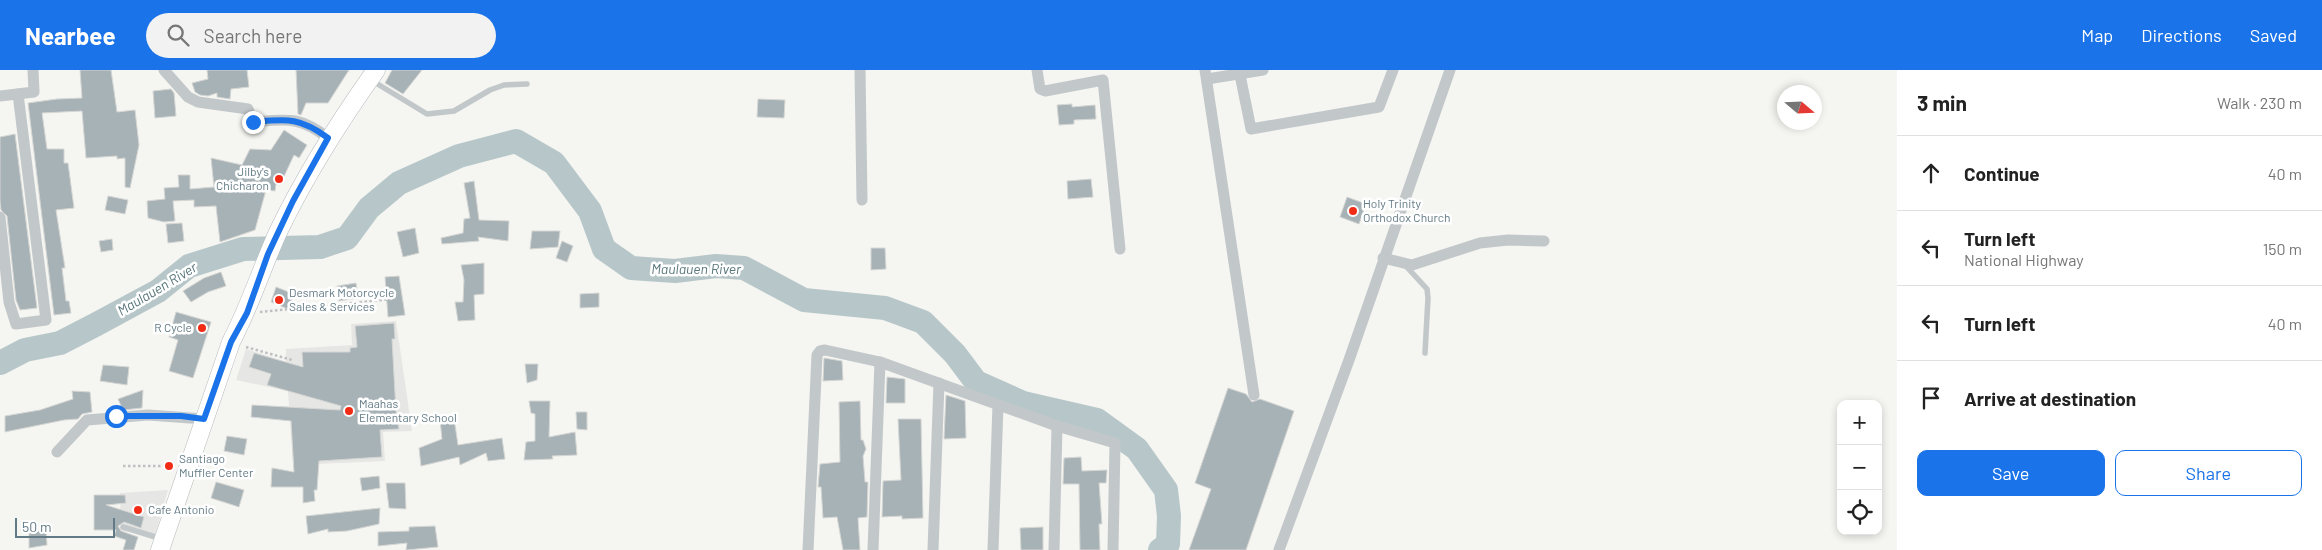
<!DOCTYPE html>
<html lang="en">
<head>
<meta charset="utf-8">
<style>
  :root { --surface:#fff; --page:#f2f2f2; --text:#222; --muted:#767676; --line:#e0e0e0; --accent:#1a73e8 }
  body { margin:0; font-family:Barlow,sans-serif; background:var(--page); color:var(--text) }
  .controls { position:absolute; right:15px; bottom:15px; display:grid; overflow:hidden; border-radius:10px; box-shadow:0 2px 8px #0003 }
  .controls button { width:45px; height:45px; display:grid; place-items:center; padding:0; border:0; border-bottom:1px solid var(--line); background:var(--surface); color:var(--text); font:25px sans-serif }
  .compass { position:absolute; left:1777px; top:15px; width:45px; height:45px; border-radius:50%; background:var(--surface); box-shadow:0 2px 8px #0003; rotate:109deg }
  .scale { position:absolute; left:15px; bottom:12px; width:100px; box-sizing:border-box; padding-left:5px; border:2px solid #627a85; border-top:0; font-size:14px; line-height:18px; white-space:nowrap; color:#627a85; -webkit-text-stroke:4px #fff; paint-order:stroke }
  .stop { position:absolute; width:15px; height:15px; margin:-11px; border:4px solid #1a73e8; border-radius:50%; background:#fff }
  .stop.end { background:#1a73e8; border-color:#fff; box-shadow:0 1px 5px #0008 }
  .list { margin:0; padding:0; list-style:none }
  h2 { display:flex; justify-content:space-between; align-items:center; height:65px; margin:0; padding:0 20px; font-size:21px }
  h2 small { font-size:16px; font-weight:400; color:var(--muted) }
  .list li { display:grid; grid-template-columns:32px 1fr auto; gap:15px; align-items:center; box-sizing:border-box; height:75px; padding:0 20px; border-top:1px solid var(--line) }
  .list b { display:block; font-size:19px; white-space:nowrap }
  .list p { margin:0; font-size:16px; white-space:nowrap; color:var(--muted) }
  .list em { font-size:16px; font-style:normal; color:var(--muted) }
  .actions { display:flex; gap:10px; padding:15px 20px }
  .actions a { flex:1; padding:11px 0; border:1px solid var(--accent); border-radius:10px; text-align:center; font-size:18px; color:var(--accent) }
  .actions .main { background:var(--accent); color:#fff }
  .icon { flex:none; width:28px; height:28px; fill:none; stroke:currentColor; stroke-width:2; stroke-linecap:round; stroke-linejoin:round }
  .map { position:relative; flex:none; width:1897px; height:480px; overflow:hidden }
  header { display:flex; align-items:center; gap:30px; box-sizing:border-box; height:70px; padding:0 25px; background:var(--accent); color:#fff }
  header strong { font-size:24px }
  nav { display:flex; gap:28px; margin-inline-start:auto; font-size:18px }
  .search { width:350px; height:45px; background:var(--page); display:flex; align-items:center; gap:12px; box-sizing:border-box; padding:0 18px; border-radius:28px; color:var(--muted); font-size:19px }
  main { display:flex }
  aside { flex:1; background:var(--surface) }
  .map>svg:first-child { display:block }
</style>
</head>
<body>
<header>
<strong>Nearbee</strong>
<div class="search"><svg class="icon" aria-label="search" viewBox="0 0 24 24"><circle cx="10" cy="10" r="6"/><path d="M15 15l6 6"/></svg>Search here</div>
<nav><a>Map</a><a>Directions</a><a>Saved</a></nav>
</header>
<main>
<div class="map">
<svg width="1897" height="480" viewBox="0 0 1897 480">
  <rect width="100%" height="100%" fill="#f5f5f1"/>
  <!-- built -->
  <g fill="#e6e6e4">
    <polygon points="396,251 412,361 383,362 385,391 293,395 288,321 236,310 246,279 286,292 286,279 352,275 351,254"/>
    <polygon points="168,420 155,465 121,461 120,423"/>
  </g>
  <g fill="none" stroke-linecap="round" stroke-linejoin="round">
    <!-- river -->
    <polyline stroke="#b7c7c9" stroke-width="24" points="0,293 25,280 60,273 95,255 158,221 189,196 243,179 320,177 347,168 369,138 399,113 459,86 516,71 554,93 590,141 604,179 631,198 675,201 716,196 744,198 804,230 885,238 923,252 955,284 976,312 1023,333 1097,350 1137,379 1166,420 1169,446 1168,474 1160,480"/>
  </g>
  <!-- building -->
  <g fill="#a6b2b6" stroke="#d6d6d4">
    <polygon points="80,0 111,0 117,42 135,40 139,75 130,118 125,117 125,88 117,89 117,86 86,88 82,41 42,43 47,79 64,79 64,93 68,93 74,138 56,140 65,198 62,198 66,231 69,231 71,243 54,245 28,33 57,29 82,28"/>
    <polygon points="207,0 247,0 249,17 231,19 230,29 217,27 217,23 208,26 200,25 195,22 192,13 208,9"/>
    <polygon points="296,0 349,0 328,33 306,33 301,45 298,44"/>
    <polygon points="392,0 422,0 403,24 385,13"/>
    <polygon points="171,19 174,23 176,46 155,48 153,21"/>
    <polygon points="758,29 785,30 784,48 757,47"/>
    <polygon points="1072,34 1072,37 1095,35 1096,49 1074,50 1074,54 1059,55 1057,35"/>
    <polygon points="284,60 307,75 299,88 294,85 280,115 276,114 275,121 266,120 255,160 220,172 216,136 194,137 194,130 173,131 175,151 164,152 148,148 147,131 165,129 164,118 179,117 178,105 190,105 190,119 214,117 211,88 242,95 250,79 271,80"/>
    <polygon points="15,64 37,238 20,240 16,230 7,146 1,140 0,131 0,67"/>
    <polygon points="1091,109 1093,127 1068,129 1067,111"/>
    <polygon points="474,111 479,150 509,151 508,171 478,167 479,171 442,174 441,168 463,163 464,149 470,148 464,113"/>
    <polygon points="108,126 128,130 125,144 105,140"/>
    <polygon points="1347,127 1366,134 1359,154 1340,147"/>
    <polygon points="182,153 184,171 168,173 166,154"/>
    <polygon points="415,158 419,183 403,187 397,162"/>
    <polygon points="532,161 560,161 558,177 530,179"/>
    <polygon points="112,169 113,180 101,182 99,171"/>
    <polygon points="562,171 573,176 567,192 556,188"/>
    <polygon points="871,178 885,178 886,199 871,200"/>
    <polygon points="484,193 484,224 474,225 475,250 458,251 455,232 463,232 464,210 461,195"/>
    <polygon points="221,202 226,216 208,222 191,232 183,221 204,208"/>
    <polygon points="399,206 405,245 388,247 385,207"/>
    <polygon points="356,213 358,228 339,231 337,216"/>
    <polygon points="276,217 294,224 288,239 271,232"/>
    <polygon points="599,223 599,237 580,238 580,224"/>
    <polygon points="176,242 211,252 193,308 169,301 178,270 169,267"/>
    <polygon points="394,253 395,269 392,269 396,341 399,359 380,360 382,387 319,391 317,420 314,420 315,431 303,433 303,417 271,417 272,398 294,402 291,351 251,347 252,335 340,340 341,336 267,315 271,304 249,297 254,283 303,297 302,282 350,282 350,278 357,277 355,256"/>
    <polygon points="824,288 842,291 843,310 823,311"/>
    <polygon points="525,294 538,294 537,310 527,313"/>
    <polygon points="103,295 129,297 127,315 100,311"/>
    <polygon points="887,307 905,309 905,333 886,333"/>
    <polygon points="1228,318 1246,324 1252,332 1260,329 1294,341 1246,480 1189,480 1211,419 1195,413"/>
    <polygon points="143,320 142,338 123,340 118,329"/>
    <polygon points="72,321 90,322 92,342 82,344 78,349 64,350 5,362 5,346 40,340 73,329"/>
    <polygon points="946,325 965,331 966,368 944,369"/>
    <polygon points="529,331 550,331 549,367 575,362 577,385 552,386 553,389 524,390 526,372 535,371 535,344 531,343"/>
    <polygon points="860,331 861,370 863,370 866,379 863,386 865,412 868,412 867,447 858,448 860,480 843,480 837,447 823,448 821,417 818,417 820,394 840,392 839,332"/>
    <polygon points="576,342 587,342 587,360 577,359"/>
    <polygon points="454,348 458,375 502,368 505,389 488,391 486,383 460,395 459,387 421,396 419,378 442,369 440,350"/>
    <polygon points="898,349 921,349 923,448 902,449 902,446 882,447 883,411 901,410"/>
    <polygon points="227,366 247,369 244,385 224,381"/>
    <polygon points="1081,387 1082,401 1107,400 1106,413 1099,413 1102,454 1099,454 1100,480 1080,480 1079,414 1063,414 1064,388"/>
    <polygon points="379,406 380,418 362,421 360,408"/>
    <polygon points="216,412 244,420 239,437 211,428"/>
    <polygon points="386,413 405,413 406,439 389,438"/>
    <polygon points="94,425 125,425 126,433 106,435 144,447 141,458 124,452 118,456 121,461 138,467 134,480 123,480 126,470 114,466 116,460 94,460"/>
    <polygon points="380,438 379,454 347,461 328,462 328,459 308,464 306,446"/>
    <polygon points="435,456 438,477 406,480 407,473 378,476 378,462 409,461 409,457"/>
    <polygon points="1043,457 1043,480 1021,480 1020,458"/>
    <polygon points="46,460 47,475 29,478 29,463"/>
  </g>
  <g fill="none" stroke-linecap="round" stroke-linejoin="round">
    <!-- primary casing -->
    <g stroke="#b3b9bc" stroke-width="19">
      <path id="primary" d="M160 480 231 272C250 236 262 197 279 160 307 102 339 52 376 0"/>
    </g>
    <!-- path -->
    <g stroke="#bec0c2" stroke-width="2.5" stroke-dasharray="2.5 2.5" stroke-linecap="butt">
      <polyline points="260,242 393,229"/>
      <polyline points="246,277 292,290"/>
      <polyline points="123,396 173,396"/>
    </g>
    <!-- service -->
    <g stroke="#c2c7ca" stroke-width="5.5">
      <polyline points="371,10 427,44 454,41 490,20 504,15 527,14"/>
      <polyline points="1405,195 1427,219 1428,228 1425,283"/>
      <polyline points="123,457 162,469"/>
    </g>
    <!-- minor -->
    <g stroke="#c2c7ca" stroke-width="11">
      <path d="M164 0 188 27 198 32 248 39 253 52C287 49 300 46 328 68"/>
      <polyline points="860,0 862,130"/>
      <polyline points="1037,0 1040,19 1045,21 1103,10 1120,179"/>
      <polyline points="1205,0 1254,325"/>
      <polyline points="1239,0 1251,59 1379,37 1393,0"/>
      <polyline points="1207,9 1263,0"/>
      <polyline points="0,26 34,22 33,0"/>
      <polyline points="0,147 9,232 16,254 46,250 18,24"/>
      <polyline points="1383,188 1412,195 1480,173 1508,170 1544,171"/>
      <polyline points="57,382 87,350 148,345 204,349"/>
      <polyline points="808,480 817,285 820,281 825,280 880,292 1057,356 1115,373 1113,480"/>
      <polyline points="873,480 880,292"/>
      <polyline points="933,480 939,313"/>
      <polyline points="993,480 998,335"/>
      <polyline points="1054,480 1057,356"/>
      <polyline points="1279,480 1349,290 1450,0"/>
    </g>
    <!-- primary -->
    <use href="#primary" stroke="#fff" stroke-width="18"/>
  </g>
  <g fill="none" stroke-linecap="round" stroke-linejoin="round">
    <!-- route -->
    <path stroke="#1a73e8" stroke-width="6" d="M116 346H181L204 349 231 272 247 243 268 184 293 131 328 68C300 47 287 49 253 52"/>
  </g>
  <!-- markers -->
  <g fill="#f12c16" stroke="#fff" stroke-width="2">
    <circle cx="279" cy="109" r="5"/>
    <circle cx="1353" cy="141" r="5"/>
    <circle cx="279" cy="230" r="5"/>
    <circle cx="202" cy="258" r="5"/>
    <circle cx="349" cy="341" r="5"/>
    <circle cx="169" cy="396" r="5"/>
    <circle cx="138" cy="440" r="5"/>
  </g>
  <g text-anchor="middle" stroke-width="5" stroke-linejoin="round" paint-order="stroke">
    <!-- poi labels -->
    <g font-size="12" fill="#627a85" stroke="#fff" text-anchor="start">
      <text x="269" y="106" text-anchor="end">Jilby's<tspan x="269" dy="14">Chicharon</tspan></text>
      <text x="1363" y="138">Holy Trinity<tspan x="1363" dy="14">Orthodox Church</tspan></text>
      <text x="289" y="227">Desmark Motorcycle<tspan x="289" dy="14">Sales &amp; Services</tspan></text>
      <text x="192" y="262" text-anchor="end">R Cycle</text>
      <text x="359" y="338">Maahas<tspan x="359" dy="14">Elementary School</tspan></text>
      <text x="179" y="393">Santiago<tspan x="179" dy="14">Muffler Center</tspan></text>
      <text x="148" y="444">Cafe Antonio</text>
    </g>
    <!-- water labels -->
    <g font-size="14" font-style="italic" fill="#58767b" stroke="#fff">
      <text x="696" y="204">Maulauen River</text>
      <text transform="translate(157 219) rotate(-31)" y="5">Maulauen River</text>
    </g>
  </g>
</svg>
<div class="controls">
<button>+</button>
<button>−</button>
<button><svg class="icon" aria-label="locate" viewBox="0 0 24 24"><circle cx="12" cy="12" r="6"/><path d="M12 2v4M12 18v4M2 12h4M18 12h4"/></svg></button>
</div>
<svg class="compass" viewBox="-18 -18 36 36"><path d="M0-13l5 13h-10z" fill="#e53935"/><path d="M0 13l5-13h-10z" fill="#767676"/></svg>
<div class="scale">50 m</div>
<div class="stop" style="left:116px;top:346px"></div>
<div class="stop end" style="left:253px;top:52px"></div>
</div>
<aside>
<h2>3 min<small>Walk · 230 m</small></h2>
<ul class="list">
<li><svg class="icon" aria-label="ahead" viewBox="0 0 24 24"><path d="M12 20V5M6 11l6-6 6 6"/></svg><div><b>Continue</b></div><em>40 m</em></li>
<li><svg class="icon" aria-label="left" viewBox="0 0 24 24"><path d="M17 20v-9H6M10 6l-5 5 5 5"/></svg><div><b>Turn left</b><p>National Highway</p></div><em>150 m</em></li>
<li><svg class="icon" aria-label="left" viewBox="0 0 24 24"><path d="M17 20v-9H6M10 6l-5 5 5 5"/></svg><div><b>Turn left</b></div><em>40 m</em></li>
<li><svg class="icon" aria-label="arrive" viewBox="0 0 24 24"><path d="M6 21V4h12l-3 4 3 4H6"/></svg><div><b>Arrive at destination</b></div></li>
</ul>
<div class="actions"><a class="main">Save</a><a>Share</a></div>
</aside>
</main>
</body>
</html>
